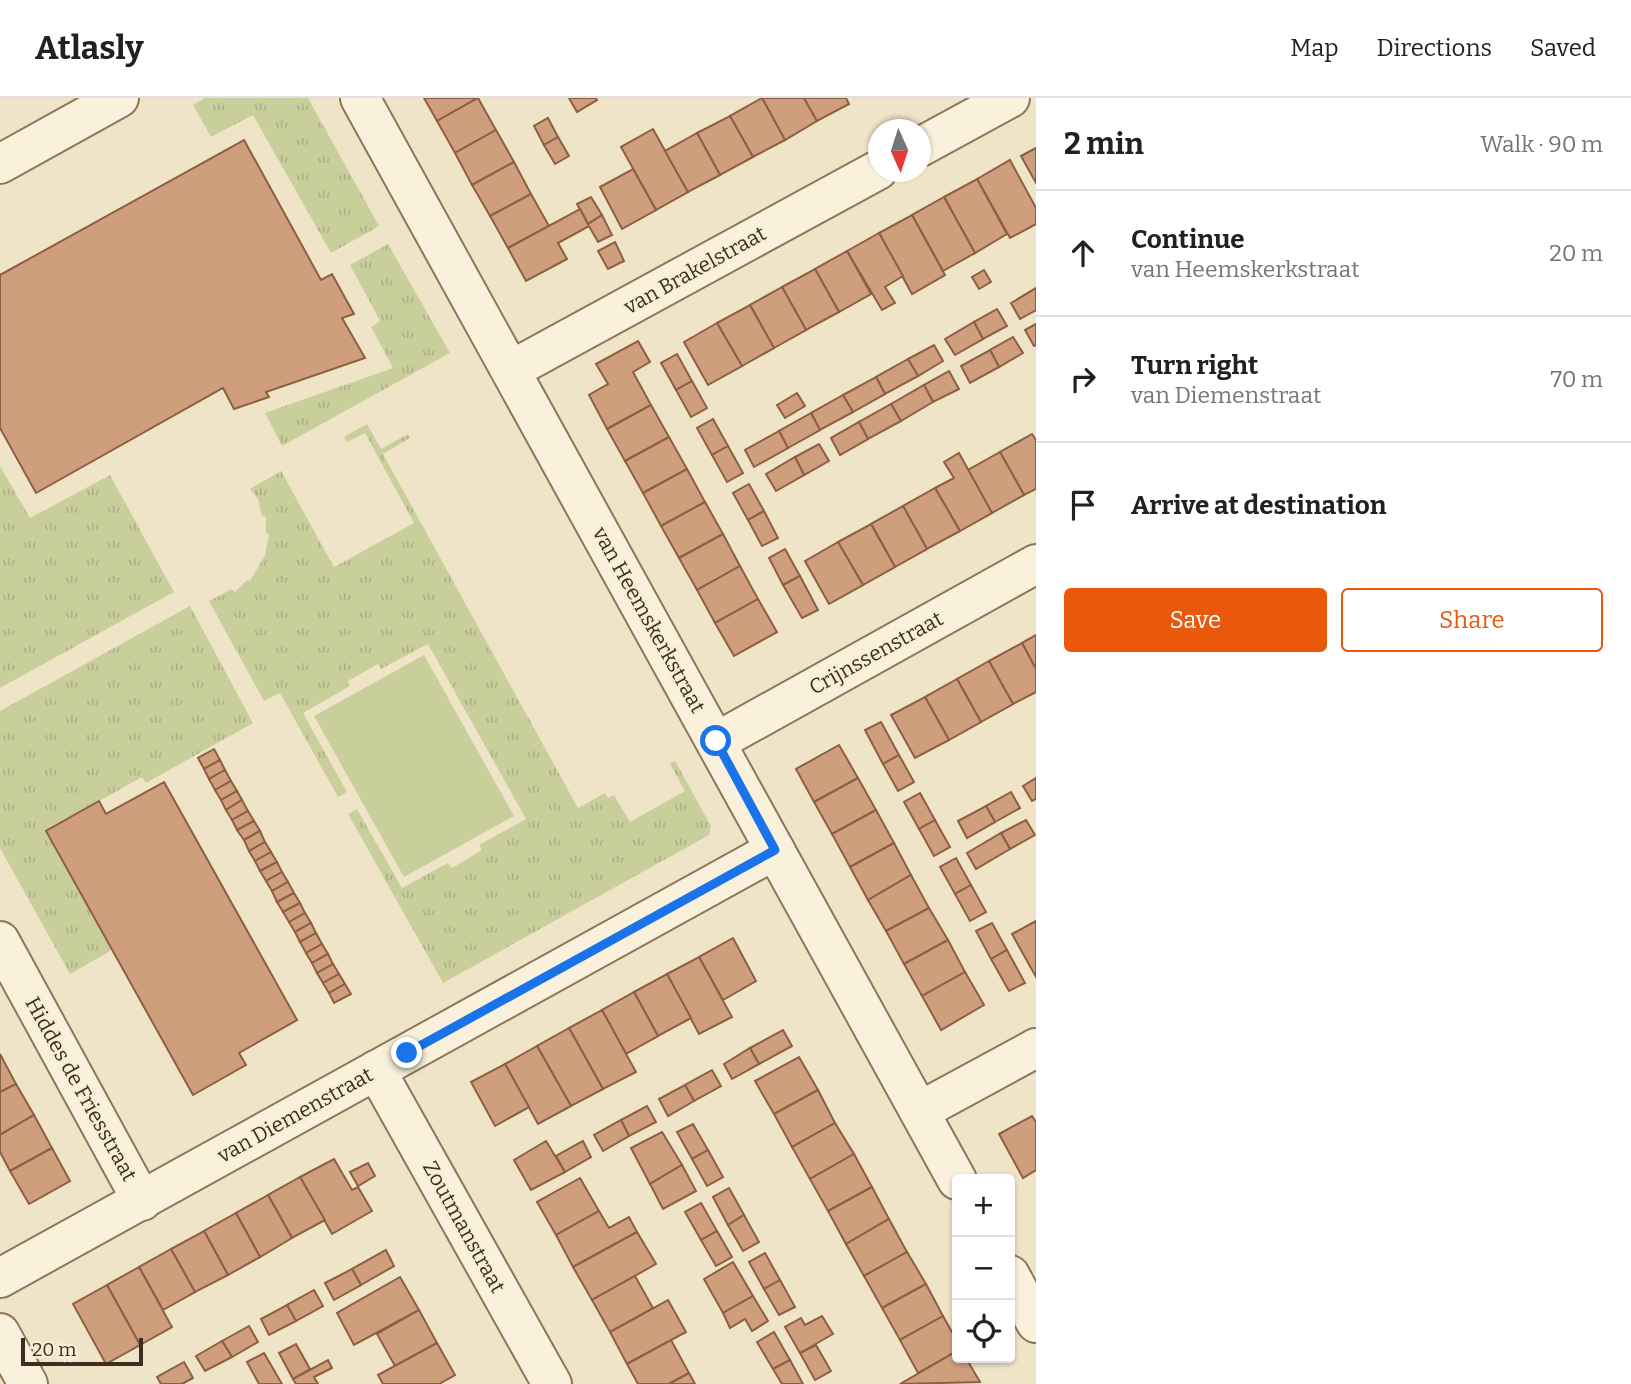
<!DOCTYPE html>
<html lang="en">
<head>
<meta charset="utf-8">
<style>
  :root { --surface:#fff; --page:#f6f6f6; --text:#202124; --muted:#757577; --line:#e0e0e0; --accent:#ea580c }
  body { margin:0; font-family:Bitter,serif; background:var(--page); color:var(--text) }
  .controls { position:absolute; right:21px; bottom:21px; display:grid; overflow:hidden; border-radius:7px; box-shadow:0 2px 5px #0004 }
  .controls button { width:63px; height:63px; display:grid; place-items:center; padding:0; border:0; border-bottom:2px solid var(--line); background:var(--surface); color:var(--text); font:35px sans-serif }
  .compass { position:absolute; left:868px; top:21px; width:63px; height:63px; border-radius:50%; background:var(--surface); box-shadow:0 2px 5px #0004; rotate:177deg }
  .scale { position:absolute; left:21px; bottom:18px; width:122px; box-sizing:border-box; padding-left:7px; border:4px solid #3d2e20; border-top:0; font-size:19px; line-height:24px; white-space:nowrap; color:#3d2e20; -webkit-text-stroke:5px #f7eed8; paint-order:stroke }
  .stop { position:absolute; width:21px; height:21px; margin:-16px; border:5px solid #1a73e8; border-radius:50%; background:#fff }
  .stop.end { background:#1a73e8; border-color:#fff; box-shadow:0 2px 7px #0008 }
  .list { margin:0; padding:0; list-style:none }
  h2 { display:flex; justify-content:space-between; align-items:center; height:91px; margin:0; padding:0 28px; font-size:30px }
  h2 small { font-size:23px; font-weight:400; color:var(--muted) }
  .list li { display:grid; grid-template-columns:46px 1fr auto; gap:21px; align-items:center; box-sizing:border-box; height:126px; padding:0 28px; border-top:2px solid var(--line) }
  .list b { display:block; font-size:26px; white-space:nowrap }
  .list p { margin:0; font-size:23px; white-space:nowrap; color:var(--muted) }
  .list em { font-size:23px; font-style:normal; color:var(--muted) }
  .actions { display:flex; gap:14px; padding:21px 28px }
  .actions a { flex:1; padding:16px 0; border:2px solid var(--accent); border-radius:7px; text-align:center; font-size:24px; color:var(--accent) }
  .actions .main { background:var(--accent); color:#fff }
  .icon { flex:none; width:38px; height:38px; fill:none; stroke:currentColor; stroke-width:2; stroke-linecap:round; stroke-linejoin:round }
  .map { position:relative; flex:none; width:1036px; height:1286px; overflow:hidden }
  header { display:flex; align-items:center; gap:42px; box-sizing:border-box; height:98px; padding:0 35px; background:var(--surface); border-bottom:2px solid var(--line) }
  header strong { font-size:33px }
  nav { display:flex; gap:38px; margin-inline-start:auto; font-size:24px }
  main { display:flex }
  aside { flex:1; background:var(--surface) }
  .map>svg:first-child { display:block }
</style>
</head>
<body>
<header>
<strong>Atlasly</strong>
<nav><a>Map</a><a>Directions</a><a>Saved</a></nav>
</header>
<main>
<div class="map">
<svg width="1036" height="1286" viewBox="0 0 1036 1286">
  <defs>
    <pattern id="grass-tufts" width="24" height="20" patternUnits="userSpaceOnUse" patternTransform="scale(1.75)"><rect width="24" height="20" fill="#c9cf9b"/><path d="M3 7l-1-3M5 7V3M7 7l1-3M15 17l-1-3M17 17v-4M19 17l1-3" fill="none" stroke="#aeb285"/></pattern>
  </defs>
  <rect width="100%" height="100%" fill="#f0e4c8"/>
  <!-- grass -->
  <g fill="url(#grass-tufts)">
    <polygon points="205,0 308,0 379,128 331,155 253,17 211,39 193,7"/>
    <polygon points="388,146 450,255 282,348 265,315 393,270 371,229 380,223 350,167"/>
    <polygon points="367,326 381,351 408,336 410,340 383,356 578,710 605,695 608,700 614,697 630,724 685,693 670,666 675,663 711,728 709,737 443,885 348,716 357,711 402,790 448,765 452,770 482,752 479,747 526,721 428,546 381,571 378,566 348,583 350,588 303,615 347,694 338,699 280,595 264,603 209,503 232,491 235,494 247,482 250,483 265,457 269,436 266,436 266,419 262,418 258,401 250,391 281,373 334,469 414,425 365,335 347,344 344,339"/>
    <polygon points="0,368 30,420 110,377 174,494 0,590"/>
    <polygon points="190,508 253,625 146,685 142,679 46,733 112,852 70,876 0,750 0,613"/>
  </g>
  <!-- pitch -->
  <polygon fill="#c9cf9b" points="424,557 514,718 404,779 314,618"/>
  <!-- building -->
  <g fill="#cf9f7d" stroke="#8d5f41" stroke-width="2">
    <polygon points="424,0 478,0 437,23"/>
    <polygon points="478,0 496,32 455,55 437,23"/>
    <polygon points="569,0 596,0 597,2 577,14"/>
    <polygon points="762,0 804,0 817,23 785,42"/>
    <polygon points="762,0 785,42 753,59 730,18"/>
    <polygon points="804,0 846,0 849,6 817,23"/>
    <polygon points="730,18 753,59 720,77 697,35"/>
    <polygon points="548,20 558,39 544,47 534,28"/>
    <polygon points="653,31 688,94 656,112 621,49"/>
    <polygon points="496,32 514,64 472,87 455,55"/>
    <polygon points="697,35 720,77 688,94 665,53"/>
    <polygon points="558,39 569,58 555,66 544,47"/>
    <polygon points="244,42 321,182 332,176 354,216 342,220 365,260 266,294 269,299 234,311 223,290 36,395 0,330 0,177"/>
    <polygon points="1036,50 1036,85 1021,58"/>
    <polygon points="1010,62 1036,110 1036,126 1010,140 977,81"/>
    <polygon points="514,64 531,96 490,118 472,87"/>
    <polygon points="633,71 656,112 622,131 600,89"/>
    <polygon points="977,81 1007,136 975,155 944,99"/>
    <polygon points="531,96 549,128 508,150 490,118"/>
    <polygon points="591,99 602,117 588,126 577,106"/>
    <polygon points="944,99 975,155 943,173 912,117"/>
    <polygon points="580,111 588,126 602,117 612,137 598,144 589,128 558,145 567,161 526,183 508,150"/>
    <polygon points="912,117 945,177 912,196 879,135"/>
    <polygon points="879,135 903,178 885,189 895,205 882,212 847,153"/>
    <polygon points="615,144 624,163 608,171 598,153"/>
    <polygon points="847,153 871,196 839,214 815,171"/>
    <polygon points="815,171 839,214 806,232 782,189"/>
    <polygon points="984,172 991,184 979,191 972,179"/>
    <polygon points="782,189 806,232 774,250 750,207"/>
    <polygon points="1036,190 1036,212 1020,221 1011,205"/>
    <polygon points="750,207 774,250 742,268 717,225"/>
    <polygon points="997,211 1007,228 983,241 974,224"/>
    <polygon points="974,224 983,241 955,257 945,241"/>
    <polygon points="717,225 742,268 708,287 684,244"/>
    <polygon points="1036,226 1036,247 1034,248 1025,232"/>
    <polygon points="1013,239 1023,255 999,269 990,252"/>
    <polygon points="638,243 650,264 633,274 651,307 607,331 589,297 608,286 596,266"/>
    <polygon points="934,247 943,263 918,278 908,261"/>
    <polygon points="990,252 999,269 970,285 961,268"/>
    <polygon points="677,256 692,283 676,292 661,265"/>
    <polygon points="908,261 918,278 885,296 876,279"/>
    <polygon points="949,273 959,291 933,304 924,287"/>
    <polygon points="876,279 885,296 853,314 843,297"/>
    <polygon points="692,283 707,310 691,319 676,292"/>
    <polygon points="924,287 933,304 901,323 891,306"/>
    <polygon points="797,295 805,308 785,320 777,307"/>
    <polygon points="843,297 853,314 820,332 811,315"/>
    <polygon points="891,306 901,323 868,341 859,324"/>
    <polygon points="651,307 669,339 625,363 607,331"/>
    <polygon points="811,315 820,332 788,350 779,333"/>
    <polygon points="713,321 728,348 712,357 697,330"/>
    <polygon points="859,324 868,341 840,357 831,340"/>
    <polygon points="779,333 788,350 754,369 745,352"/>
    <polygon points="1032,336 1036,342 1036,391 1024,397 1000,354"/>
    <polygon points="669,339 687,371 643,395 625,363"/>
    <polygon points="819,346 829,363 804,377 795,359"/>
    <polygon points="728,348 743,375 727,384 712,357"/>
    <polygon points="1000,354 1024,397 992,415 968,372"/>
    <polygon points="959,355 992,415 960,433 935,390 954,380 944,364"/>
    <polygon points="795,359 804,377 776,393 766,376"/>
    <polygon points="687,371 705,404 661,428 643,395"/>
    <polygon points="749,386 764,413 748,422 733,395"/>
    <polygon points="935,390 960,433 927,451 903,408"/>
    <polygon points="705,404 723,436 679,460 661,428"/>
    <polygon points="903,408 927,451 895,469 871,426"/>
    <polygon points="764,413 778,440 762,448 748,422"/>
    <polygon points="871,426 895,469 863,487 838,444"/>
    <polygon points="723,436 740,468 697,492 679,460"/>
    <polygon points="838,444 863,487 829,506 805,463"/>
    <polygon points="785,451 800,478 783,487 769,460"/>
    <polygon points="740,468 758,501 715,525 697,492"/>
    <polygon points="800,478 818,512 802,520 783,487"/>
    <polygon points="758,501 777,534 734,558 715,525"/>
    <polygon points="1036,537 1036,571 1022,545"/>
    <polygon points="1022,545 1036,571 1036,594 1013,606 989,563"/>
    <polygon points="989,563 1013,606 981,624 957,581"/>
    <polygon points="957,581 981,624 949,642 925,599"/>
    <polygon points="925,599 949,642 915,660 891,617"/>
    <polygon points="881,624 899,657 883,666 865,632"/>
    <polygon points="839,647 858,680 814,704 796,671"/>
    <polygon points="214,651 220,662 204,671 198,660"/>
    <polygon points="899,657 914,684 898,693 883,666"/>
    <polygon points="220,662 225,672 209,681 204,671"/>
    <polygon points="225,672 231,683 215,692 209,681"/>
    <polygon points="858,680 876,712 832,736 814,704"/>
    <polygon points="1036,680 1036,701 1032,703 1023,688"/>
    <polygon points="231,683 237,693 221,702 215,692"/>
    <polygon points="164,684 297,922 239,955 246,967 193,997 46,733 99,703 106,716"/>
    <polygon points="237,693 242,702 226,712 221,702"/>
    <polygon points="1011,694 1020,710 995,724 986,708"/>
    <polygon points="920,695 935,722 919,731 904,704"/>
    <polygon points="242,702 248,713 232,722 226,712"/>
    <polygon points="986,708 995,724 967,740 958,723"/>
    <polygon points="876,712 894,745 850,769 832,736"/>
    <polygon points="248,713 254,723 237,732 232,722"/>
    <polygon points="935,722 950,749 934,758 919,731"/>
    <polygon points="1026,722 1035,737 1010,751 1001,735"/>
    <polygon points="254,723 260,733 244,742 237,732"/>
    <polygon points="260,733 265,744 249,753 244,742"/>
    <polygon points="1001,735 1010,751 976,771 967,755"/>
    <polygon points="265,744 271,754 255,763 249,753"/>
    <polygon points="894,745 911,777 868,802 850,769"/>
    <polygon points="271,754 277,764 260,773 255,763"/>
    <polygon points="956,760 971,787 955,796 940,769"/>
    <polygon points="277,764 282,774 266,783 260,773"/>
    <polygon points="282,774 288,784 272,793 266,783"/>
    <polygon points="911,777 929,810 886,833 868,802"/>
    <polygon points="288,784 294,795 277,804 272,793"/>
    <polygon points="971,787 986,814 970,823 955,796"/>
    <polygon points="294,795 300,805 283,814 277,804"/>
    <polygon points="300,805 305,815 289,824 283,814"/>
    <polygon points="929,810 948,842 904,866 886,833"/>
    <polygon points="305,815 311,825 295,834 289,824"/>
    <polygon points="1036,823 1036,879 1012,836"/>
    <polygon points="311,825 316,835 300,844 295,834"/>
    <polygon points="992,825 1007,852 991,861 976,833"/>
    <polygon points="316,835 322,846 306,855 300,844"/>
    <polygon points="733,840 756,883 723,902 699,859"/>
    <polygon points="948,842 965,874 922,898 904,866"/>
    <polygon points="322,846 328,856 312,865 306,855"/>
    <polygon points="1007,852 1025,885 1009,893 991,861"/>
    <polygon points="328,856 333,866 317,875 312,865"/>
    <polygon points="699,859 732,919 699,936 667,876"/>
    <polygon points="333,866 339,876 323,885 317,875"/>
    <polygon points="965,874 984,907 941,932 922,898"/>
    <polygon points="339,876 345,886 329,895 323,885"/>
    <polygon points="667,876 691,920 658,938 634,894"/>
    <polygon points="345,886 351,896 334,905 329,895"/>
    <polygon points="634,894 658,938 626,956 602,912"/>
    <polygon points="602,912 636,974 603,991 569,930"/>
    <polygon points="569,930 603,991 571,1008 537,948"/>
    <polygon points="783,932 792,948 759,966 750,950"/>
    <polygon points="537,948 571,1008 538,1026 505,966"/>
    <polygon points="750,950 759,966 732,981 724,966"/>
    <polygon points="0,956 16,986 0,994"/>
    <polygon points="799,959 818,992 774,1016 755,983"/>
    <polygon points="505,966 529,1009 495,1028 471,984"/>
    <polygon points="712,972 721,988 694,1003 685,987"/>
    <polygon points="16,986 34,1017 0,1037 0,994"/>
    <polygon points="685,987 694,1003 668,1018 659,1001"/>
    <polygon points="818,992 835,1025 792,1049 774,1016"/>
    <polygon points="647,1008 656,1024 629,1038 621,1022"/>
    <polygon points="34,1017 52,1050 10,1073 0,1054 0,1037"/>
    <polygon points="1032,1018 1036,1024 1036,1072 1023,1080 999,1036"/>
    <polygon points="621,1022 629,1038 603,1053 594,1037"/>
    <polygon points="835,1025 854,1056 810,1081 792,1049"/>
    <polygon points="693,1026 708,1052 692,1061 677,1034"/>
    <polygon points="662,1034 682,1067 650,1086 631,1050"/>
    <polygon points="546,1043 565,1074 531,1092 514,1062"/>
    <polygon points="583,1043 591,1059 565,1074 556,1058"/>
    <polygon points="52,1050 70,1083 29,1106 10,1073"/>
    <polygon points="708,1052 723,1079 707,1088 692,1061"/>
    <polygon points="854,1056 872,1089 828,1113 810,1081"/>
    <polygon points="334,1061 352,1092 358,1089 372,1113 332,1136 300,1079"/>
    <polygon points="368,1065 375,1078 358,1088 350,1074"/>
    <polygon points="682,1067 696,1093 663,1111 650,1086"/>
    <polygon points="300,1079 325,1122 292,1140 268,1097"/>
    <polygon points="580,1080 599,1113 556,1137 537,1104"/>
    <polygon points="872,1089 889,1121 846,1146 828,1113"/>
    <polygon points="729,1090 744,1117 728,1127 713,1099"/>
    <polygon points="268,1097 292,1140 260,1159 236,1115"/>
    <polygon points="701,1105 717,1133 701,1142 685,1114"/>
    <polygon points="599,1113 609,1130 629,1119 637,1134 573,1169 556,1137"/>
    <polygon points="236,1115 260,1159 228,1177 204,1133"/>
    <polygon points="744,1117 759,1144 743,1153 728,1127"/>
    <polygon points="889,1121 907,1154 864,1178 846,1146"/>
    <polygon points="204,1133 228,1177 195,1194 171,1151"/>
    <polygon points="717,1133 732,1159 716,1168 701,1142"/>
    <polygon points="637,1134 656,1166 592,1202 573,1169"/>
    <polygon points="171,1151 195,1194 163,1212 139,1169"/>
    <polygon points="386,1152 394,1168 361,1187 352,1171"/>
    <polygon points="907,1154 926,1186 882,1210 864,1178"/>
    <polygon points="765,1155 780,1182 764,1191 749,1164"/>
    <polygon points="733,1164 753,1198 723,1215 704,1181"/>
    <polygon points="139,1169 172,1229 140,1247 107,1187"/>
    <polygon points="352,1171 361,1187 334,1202 325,1185"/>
    <polygon points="635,1178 653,1210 610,1234 592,1202"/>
    <polygon points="400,1179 419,1212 354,1247 337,1215"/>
    <polygon points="780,1182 795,1209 779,1217 764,1191"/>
    <polygon points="926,1186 943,1218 900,1242 882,1210"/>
    <polygon points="107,1187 140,1247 106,1266 73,1206"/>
    <polygon points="314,1192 323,1208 296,1223 287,1207"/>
    <polygon points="753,1198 768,1223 752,1233 745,1221 730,1230 723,1215"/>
    <polygon points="668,1202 686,1234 627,1266 610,1234"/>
    <polygon points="287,1207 296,1223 269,1237 261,1221"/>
    <polygon points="419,1212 437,1245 395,1268 377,1236"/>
    <polygon points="822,1218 833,1236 800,1255 785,1229 801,1220 805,1227"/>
    <polygon points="943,1218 957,1243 957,1253 918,1275 900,1242"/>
    <polygon points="249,1228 258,1244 232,1259 222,1243"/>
    <polygon points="774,1234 790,1262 773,1271 757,1244"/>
    <polygon points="671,1242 689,1275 669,1286 638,1286 627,1266"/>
    <polygon points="222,1243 232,1259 205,1273 196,1258"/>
    <polygon points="437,1245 455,1277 439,1286 383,1286 378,1277"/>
    <polygon points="296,1246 310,1271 293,1281 279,1255"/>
    <polygon points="816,1247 831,1273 815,1282 800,1255"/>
    <polygon points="957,1253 957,1260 966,1260 980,1284 900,1286"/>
    <polygon points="264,1255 282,1286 259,1286 247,1264"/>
    <polygon points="328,1262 332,1270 314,1279 318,1286 296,1286 293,1281"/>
    <polygon points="790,1262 803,1286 782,1286 773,1271"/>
    <polygon points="184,1264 193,1280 182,1286 161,1286 157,1279"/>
    <polygon points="689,1275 695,1286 669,1286"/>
  </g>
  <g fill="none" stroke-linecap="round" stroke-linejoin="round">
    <!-- minor casing -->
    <g stroke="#8d765c" stroke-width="42">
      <g id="minor">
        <polyline points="360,0 957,1082"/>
        <polyline points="920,49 1010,0"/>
        <polyline points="0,66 119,0"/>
        <polyline points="511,272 878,72"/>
        <polyline points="716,644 1036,466"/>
        <polyline points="0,843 142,1103"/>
        <polyline points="376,972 552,1286"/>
        <polyline points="920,1013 1036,950"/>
        <polyline points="1010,1177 1036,1225"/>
        <polyline points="0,1180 775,752"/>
        <polyline points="0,1235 28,1286"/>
      </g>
    </g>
    <!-- minor -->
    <use href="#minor" stroke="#faf1dc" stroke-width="38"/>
  </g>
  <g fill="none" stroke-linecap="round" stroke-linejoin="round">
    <!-- route -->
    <polyline stroke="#1a73e8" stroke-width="9" points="407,955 775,752 716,643"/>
  </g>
  <g text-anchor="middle" stroke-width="5" stroke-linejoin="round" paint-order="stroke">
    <!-- street labels -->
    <g font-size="21" fill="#3d2e20" stroke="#f7eed8">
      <text transform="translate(695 172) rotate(-29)" y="7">van Brakelstraat</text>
      <text transform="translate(649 522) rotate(61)" y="7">van Heemskerkstraat</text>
      <text transform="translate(876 555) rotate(-29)" y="7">Crijnssenstraat</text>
      <text transform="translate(81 991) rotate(61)" y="7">Hiddes de Friesstraat</text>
      <text transform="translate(295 1017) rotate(-29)" y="7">van Diemenstraat</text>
      <text transform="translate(464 1129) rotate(61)" y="7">Zoutmanstraat</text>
    </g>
  </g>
</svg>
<div class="controls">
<button>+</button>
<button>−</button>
<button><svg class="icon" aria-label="locate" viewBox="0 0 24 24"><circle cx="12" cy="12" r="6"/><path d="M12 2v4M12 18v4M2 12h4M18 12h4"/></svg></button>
</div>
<svg class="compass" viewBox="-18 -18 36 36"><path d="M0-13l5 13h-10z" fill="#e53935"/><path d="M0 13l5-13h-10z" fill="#757577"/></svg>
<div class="scale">20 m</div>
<div class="stop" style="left:716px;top:643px"></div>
<div class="stop end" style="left:407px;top:955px"></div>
</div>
<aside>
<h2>2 min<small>Walk · 90 m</small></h2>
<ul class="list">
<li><svg class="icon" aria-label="ahead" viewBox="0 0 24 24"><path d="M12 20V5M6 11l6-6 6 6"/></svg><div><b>Continue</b><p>van Heemskerkstraat</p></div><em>20 m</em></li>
<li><svg class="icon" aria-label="right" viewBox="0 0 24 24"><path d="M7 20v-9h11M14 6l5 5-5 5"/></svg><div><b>Turn right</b><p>van Diemenstraat</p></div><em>70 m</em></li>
<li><svg class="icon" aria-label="arrive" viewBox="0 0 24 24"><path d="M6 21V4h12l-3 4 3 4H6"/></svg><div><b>Arrive at destination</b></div></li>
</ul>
<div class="actions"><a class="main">Save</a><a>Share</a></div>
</aside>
</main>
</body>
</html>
